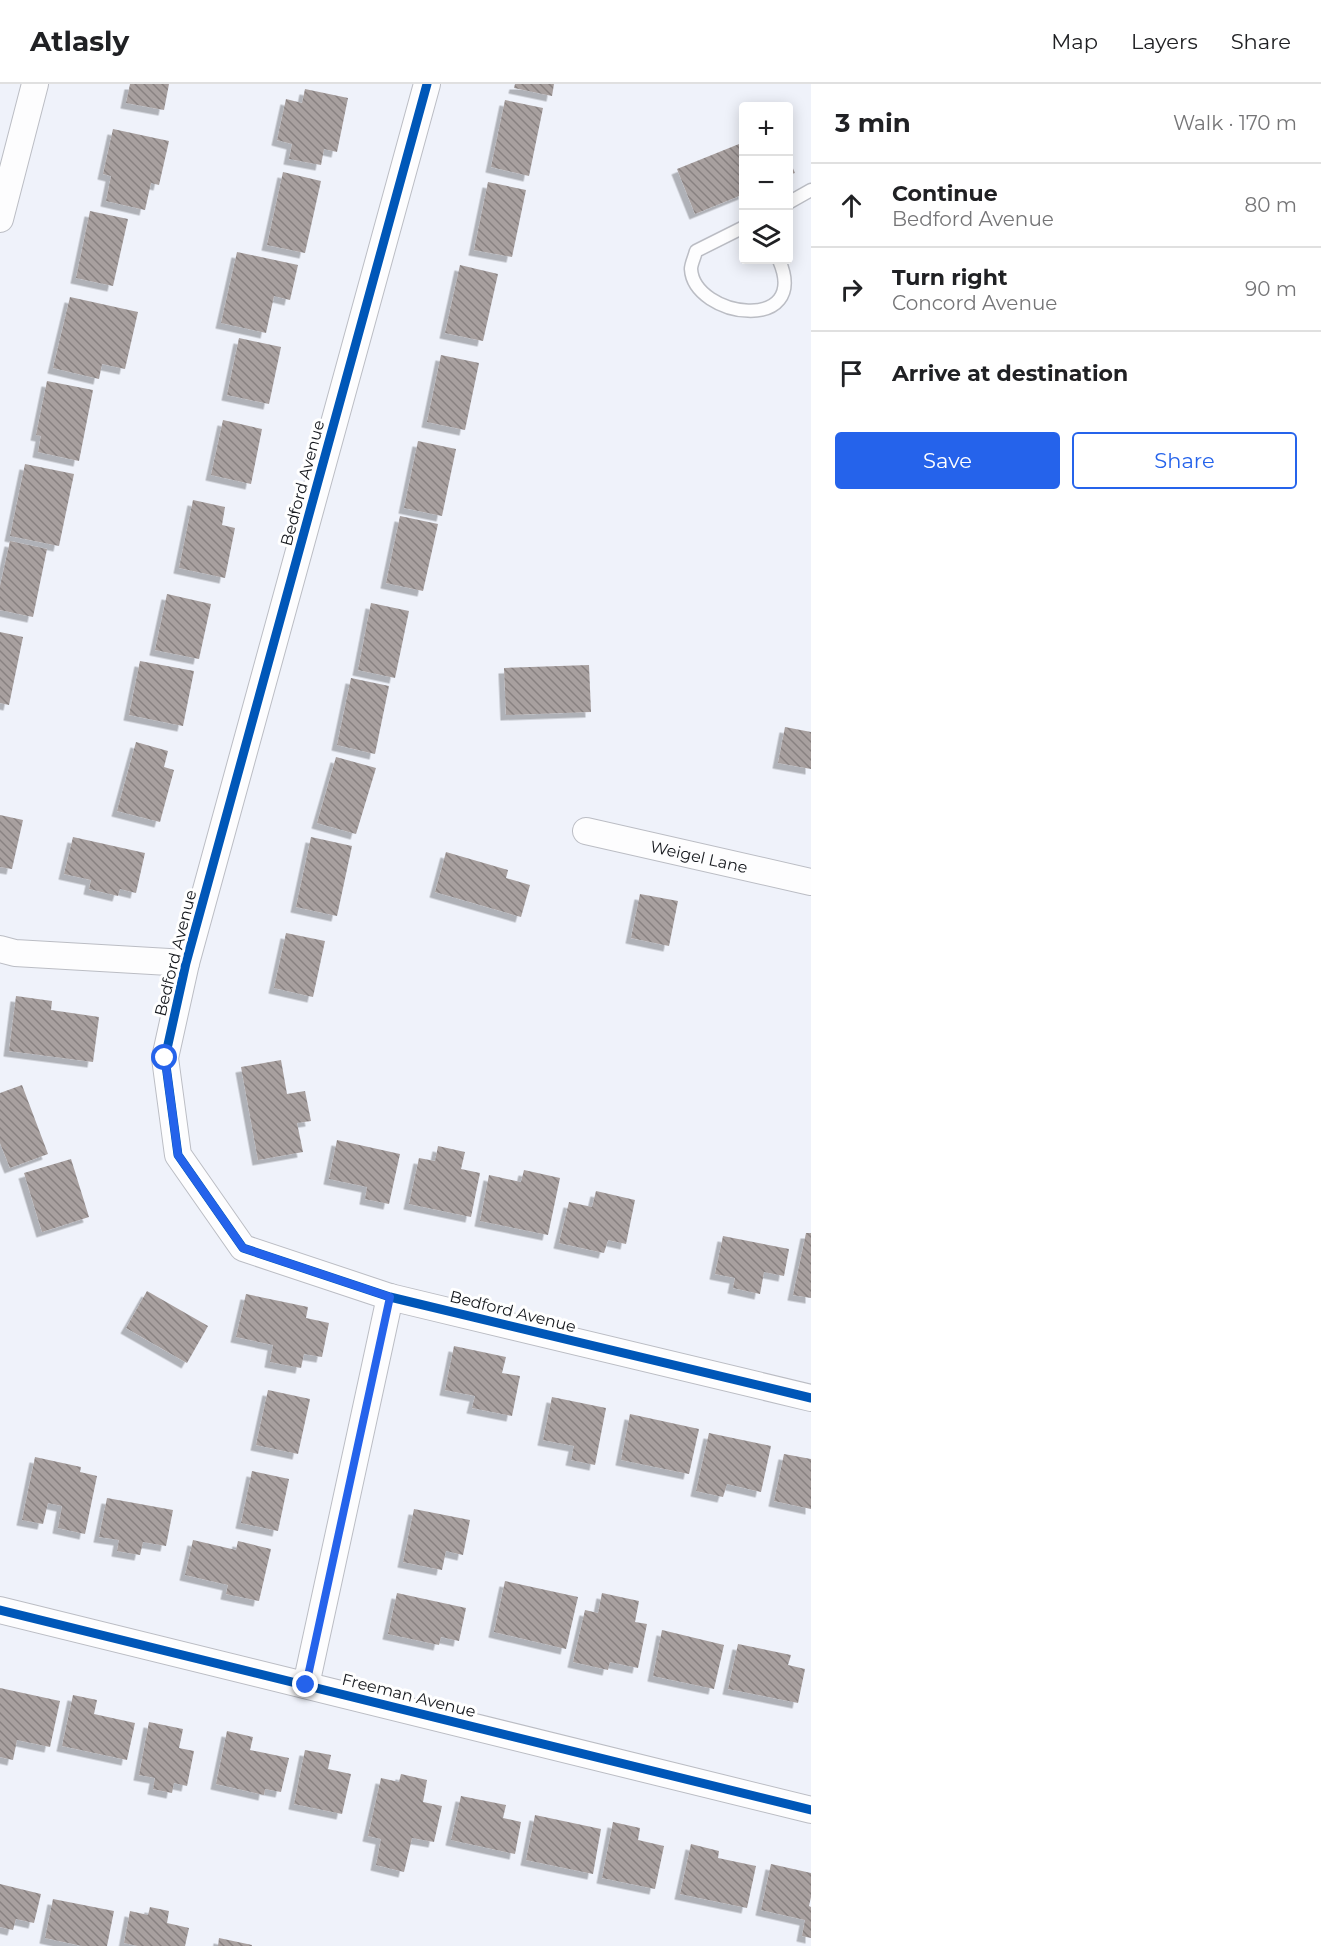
<!DOCTYPE html>
<html lang="en">
<head>
<meta charset="utf-8">
<style>
  :root { --surface:#fff; --page:#f6f6f6; --text:#202124; --muted:#757577; --line:#e0e0e0; --accent:#2563eb }
  body { margin:0; font-family:Montserrat,sans-serif; background:var(--page); color:var(--text) }
  .controls { position:absolute; right:18px; top:18px; display:grid; overflow:hidden; border-radius:6px; box-shadow:0 3px 15px #0003 }
  .controls button { width:54px; height:54px; display:grid; place-items:center; padding:0; border:0; border-bottom:2px solid var(--line); background:var(--surface); color:var(--text); font:30px sans-serif }
  .stop { position:absolute; width:18px; height:18px; margin:-14px; border:4px solid #2563eb; border-radius:50%; background:#fff }
  .stop.end { background:#2563eb; border-color:#fff; box-shadow:0 2px 6px #0008 }
  .list { margin:0; padding:0; list-style:none }
  h2 { display:flex; justify-content:space-between; align-items:center; height:78px; margin:0; padding:0 24px; font-size:26px }
  h2 small { font-size:20px; font-weight:400; color:var(--muted) }
  .list li { display:grid; grid-template-columns:39px 1fr auto; gap:18px; align-items:center; box-sizing:border-box; height:84px; padding:0 24px; border-top:2px solid var(--line) }
  .list b { display:block; font-size:22px; white-space:nowrap }
  .list p { margin:0; font-size:20px; white-space:nowrap; color:var(--muted) }
  .list em { font-size:20px; font-style:normal; color:var(--muted) }
  .actions { display:flex; gap:12px; padding:18px 24px }
  .actions a { flex:1; padding:14px 0; border:2px solid var(--accent); border-radius:6px; text-align:center; font-size:21px; color:var(--accent) }
  .actions .main { background:var(--accent); color:#fff }
  .icon { flex:none; width:33px; height:33px; fill:none; stroke:currentColor; stroke-width:2; stroke-linecap:round; stroke-linejoin:round }
  .map { position:relative; flex:none; width:811px; height:1862px; overflow:hidden }
  header { display:flex; align-items:center; gap:36px; box-sizing:border-box; height:84px; padding:0 30px; background:var(--surface); border-bottom:2px solid var(--line) }
  header strong { font-size:28px }
  nav { display:flex; gap:33px; margin-inline-start:auto; font-size:21px }
  main { display:flex }
  aside { flex:1; background:var(--surface) }
  .map>svg:first-child { display:block }
</style>
</head>
<body>
<header>
<strong>Atlasly</strong>
<nav><a>Map</a><a>Layers</a><a>Share</a></nav>
</header>
<main>
<div class="map">
<svg width="811" height="1862" viewBox="0 0 811 1862">
  <defs>
    <pattern id="building-back-hatch" width="6" height="6" patternUnits="userSpaceOnUse" patternTransform="scale(1.5)"><rect width="6" height="6" fill="#a8a09f"/><path d="M-1 5l2 2M0 0l6 6M5-1l2 2" fill="none" stroke="#888181"/></pattern>
    <filter id="shadow"><feDropShadow dx="-5.5" dy="5.5" stdDeviation="0" flood-color="#0004"/></filter>
  </defs>
  <rect width="100%" height="100%" fill="#eff2fa"/>
  <!-- building -->
  <g fill="url(#building-back-hatch)" filter="url(#shadow)">
    <polygon points="130,0 169,0 164,26 126,19"/>
    <polygon points="515,0 554,0 552,12 514,4"/>
    <polygon points="305,5 348,14 337,68 324,65 321,81 289,75 292,60 277,56 286,15 302,19"/>
    <polygon points="505,16 543,24 529,92 491,83"/>
    <polygon points="113,45 169,57 159,101 151,99 145,126 106,117 111,92 103,90"/>
    <polygon points="744,58 744,110 695,130 677,85"/>
    <polygon points="788,73 795,89 788,91"/>
    <polygon points="283,88 321,97 305,169 267,161"/>
    <polygon points="488,98 526,106 512,173 474,166"/>
    <polygon points="90,127 128,135 113,202 76,194"/>
    <polygon points="237,168 298,181 290,216 274,212 266,249 221,239"/>
    <polygon points="460,181 498,190 483,257 445,249"/>
    <polygon points="70,213 138,228 125,285 102,280 99,295 53,284"/>
    <polygon points="239,254 281,263 269,320 227,311"/>
    <polygon points="441,271 479,279 465,346 427,338"/>
    <polygon points="47,297 93,306 79,377 38,368 41,352 36,351"/>
    <polygon points="223,336 262,345 251,400 211,391"/>
    <polygon points="418,357 456,365 442,432 404,424"/>
    <polygon points="25,380 74,390 59,462 10,452"/>
    <polygon points="193,416 225,423 222,441 235,444 225,494 179,484"/>
    <polygon points="400,432 438,440 423,507 386,499"/>
    <polygon points="10,457 47,465 33,533 0,526 0,502"/>
    <polygon points="167,510 211,520 199,575 155,566"/>
    <polygon points="371,519 409,527 395,594 358,586"/>
    <polygon points="0,548 23,553 9,621 0,619"/>
    <polygon points="140,577 194,587 183,642 129,631"/>
    <polygon points="589,581 591,628 506,631 504,584"/>
    <polygon points="351,594 389,602 375,670 337,661"/>
    <polygon points="785,643 811,648 811,685 778,679"/>
    <polygon points="136,658 168,667 164,683 174,686 160,738 117,727"/>
    <polygon points="336,673 376,684 356,750 317,739"/>
    <polygon points="0,731 23,736 12,785 0,783"/>
    <polygon points="73,753 145,769 136,809 120,805 118,812 89,805 91,796 64,790"/>
    <polygon points="311,753 352,762 337,832 296,823"/>
    <polygon points="446,768 508,786 506,794 530,801 521,833 435,808"/>
    <polygon points="640,810 678,817 669,862 631,854"/>
    <polygon points="286,849 325,857 313,913 274,904"/>
    <polygon points="16,912 52,917 51,926 99,933 93,978 9,967"/>
    <polygon points="281,976 287,1010 305,1007 311,1037 297,1039 303,1068 258,1076 241,983"/>
    <polygon points="22,1001 48,1070 10,1084 0,1059 0,1009"/>
    <polygon points="337,1056 400,1070 389,1120 365,1115 367,1103 329,1095"/>
    <polygon points="438,1062 465,1068 461,1085 480,1089 471,1133 409,1120 419,1074 435,1077"/>
    <polygon points="71,1075 89,1133 42,1148 24,1089"/>
    <polygon points="524,1086 560,1094 548,1151 480,1137 489,1091 521,1098"/>
    <polygon points="596,1107 635,1116 626,1160 608,1156 604,1169 559,1159 569,1118 592,1123"/>
    <polygon points="806,1149 811,1149 811,1214 793,1211"/>
    <polygon points="723,1152 789,1165 784,1192 764,1188 760,1210 733,1204 735,1194 715,1190"/>
    <polygon points="147,1207 208,1242 187,1279 126,1244"/>
    <polygon points="246,1210 308,1223 306,1234 329,1239 322,1273 304,1270 301,1284 270,1278 273,1261 236,1253"/>
    <polygon points="454,1262 506,1273 502,1289 520,1292 512,1332 472,1324 475,1312 445,1306"/>
    <polygon points="268,1306 310,1315 298,1370 256,1361"/>
    <polygon points="552,1313 606,1324 595,1381 571,1376 574,1362 543,1356"/>
    <polygon points="630,1330 699,1345 689,1390 621,1376"/>
    <polygon points="709,1349 771,1362 761,1408 727,1400 723,1413 696,1407"/>
    <polygon points="784,1370 811,1375 811,1425 774,1417"/>
    <polygon points="35,1373 81,1383 80,1388 97,1392 85,1450 58,1444 62,1422 48,1419 43,1440 22,1436"/>
    <polygon points="252,1387 289,1395 278,1447 241,1439"/>
    <polygon points="107,1414 173,1426 166,1462 143,1458 140,1471 117,1467 119,1456 99,1453"/>
    <polygon points="414,1425 470,1436 463,1471 446,1467 442,1486 403,1478"/>
    <polygon points="193,1456 236,1466 238,1457 271,1465 259,1517 226,1510 228,1501 185,1491"/>
    <polygon points="505,1497 578,1513 566,1565 494,1548"/>
    <polygon points="397,1509 466,1524 459,1557 441,1553 439,1561 388,1550"/>
    <polygon points="602,1509 639,1517 635,1538 647,1540 638,1584 610,1578 608,1586 573,1578 585,1526 598,1529"/>
    <polygon points="662,1546 724,1561 714,1605 653,1592"/>
    <polygon points="738,1560 791,1571 788,1581 805,1585 798,1619 728,1605"/>
    <polygon points="0,1604 60,1617 50,1663 17,1656 13,1676 0,1673"/>
    <polygon points="73,1611 97,1616 94,1630 135,1639 127,1676 62,1662"/>
    <polygon points="149,1638 183,1645 179,1664 194,1667 187,1702 174,1699 172,1709 153,1705 155,1694 139,1691"/>
    <polygon points="227,1647 253,1653 250,1666 289,1674 281,1708 265,1705 264,1711 216,1700"/>
    <polygon points="305,1666 331,1671 328,1685 351,1690 342,1730 294,1720"/>
    <polygon points="401,1690 427,1696 423,1718 442,1722 434,1758 412,1754 404,1788 376,1781 381,1755 368,1752 381,1694 399,1698"/>
    <polygon points="461,1712 506,1721 503,1734 521,1738 515,1770 451,1756"/>
    <polygon points="535,1731 601,1745 593,1790 526,1776"/>
    <polygon points="613,1738 640,1744 638,1756 664,1762 655,1805 602,1794"/>
    <polygon points="691,1760 719,1767 718,1774 756,1782 747,1824 680,1810"/>
    <polygon points="771,1780 811,1789 811,1813 809,1822 811,1823 811,1854 802,1852 805,1836 761,1826"/>
    <polygon points="0,1800 41,1810 34,1839 16,1835 13,1846 0,1843"/>
    <polygon points="53,1815 114,1827 107,1862 82,1862 45,1854"/>
    <polygon points="150,1823 169,1827 167,1839 189,1844 185,1862 138,1862 124,1859 130,1827 148,1831"/>
    <polygon points="219,1854 252,1861 252,1862 218,1862"/>
  </g>
  <g fill="none" stroke-linecap="round" stroke-linejoin="round">
    <!-- service casing -->
    <g stroke="#bbbdc4" stroke-width="15">
      <g id="service">
        <polyline points="788,119 811,106"/>
        <path d="M744 143 696 167C695 172 691 180 691 185 694 234 811 250 779 176"/>
      </g>
    </g>
    <!-- minor casing -->
    <g stroke="#bbbdc4" stroke-width="28">
      <g id="minor">
        <polyline points="427,0 186,879 165,974 178,1071 243,1164 390,1213 811,1314"/>
        <polyline points="0,135 35,0"/>
        <path id="s1" d="M586 747 811 798"/>
        <polyline points="0,865 15,869 186,879"/>
        <polyline points="0,1526 811,1726"/>
        <polyline points="306,1601 390,1213"/>
      </g>
    </g>
    <!-- service -->
    <use href="#service" stroke="#fdfdfe" stroke-width="12"/>
    <!-- minor -->
    <use href="#minor" stroke="#fdfdfe" stroke-width="26"/>
    <!-- cycleway casing -->
    <g stroke="#fff" stroke-width="13">
      <g id="cycleway">
        <polyline points="427,0 186,879 165,974 178,1071 243,1164 390,1213 811,1314"/>
        <polyline points="0,1526 811,1726"/>
      </g>
    </g>
    <!-- cycleway -->
    <use href="#cycleway" stroke="#0057b8" stroke-width="9"/>
  </g>
  <g fill="none" stroke-linecap="round" stroke-linejoin="round">
    <!-- route -->
    <polyline stroke="#2563eb" stroke-width="8" points="165,974 178,1071 243,1164 390,1213 306,1601"/>
  </g>
  <g text-anchor="middle" stroke-width="6" stroke-linejoin="round" paint-order="stroke">
    <!-- street labels -->
    <g font-size="16" fill="#15181d" stroke="#fff">
      <text transform="translate(302 399) rotate(-75)" y="6">Bedford Avenue</text>
      <text dy="6" stroke="none"><textPath href="#s1" startOffset="116">Weigel Lane</textPath></text>
      <text transform="translate(175 869) rotate(-76)" y="6">Bedford Avenue</text>
      <text transform="translate(513 1227) rotate(14)" y="6">Bedford Avenue</text>
      <text transform="translate(409 1611) rotate(14)" y="6">Freeman Avenue</text>
    </g>
  </g>
</svg>
<div class="controls">
<button>+</button>
<button>−</button>
<button><svg class="icon" aria-label="layers" viewBox="0 0 24 24"><path d="M12 4l9 5-9 5-9-5zM3 14l9 5 9-5"/></svg></button>
</div>
<div class="stop" style="left:165px;top:974px"></div>
<div class="stop end" style="left:306px;top:1601px"></div>
</div>
<aside>
<h2>3 min<small>Walk · 170 m</small></h2>
<ul class="list">
<li><svg class="icon" aria-label="ahead" viewBox="0 0 24 24"><path d="M12 20V5M6 11l6-6 6 6"/></svg><div><b>Continue</b><p>Bedford Avenue</p></div><em>80 m</em></li>
<li><svg class="icon" aria-label="right" viewBox="0 0 24 24"><path d="M7 20v-9h11M14 6l5 5-5 5"/></svg><div><b>Turn right</b><p>Concord Avenue</p></div><em>90 m</em></li>
<li><svg class="icon" aria-label="arrive" viewBox="0 0 24 24"><path d="M6 21V4h12l-3 4 3 4H6"/></svg><div><b>Arrive at destination</b></div></li>
</ul>
<div class="actions"><a class="main">Save</a><a>Share</a></div>
</aside>
</main>
</body>
</html>
